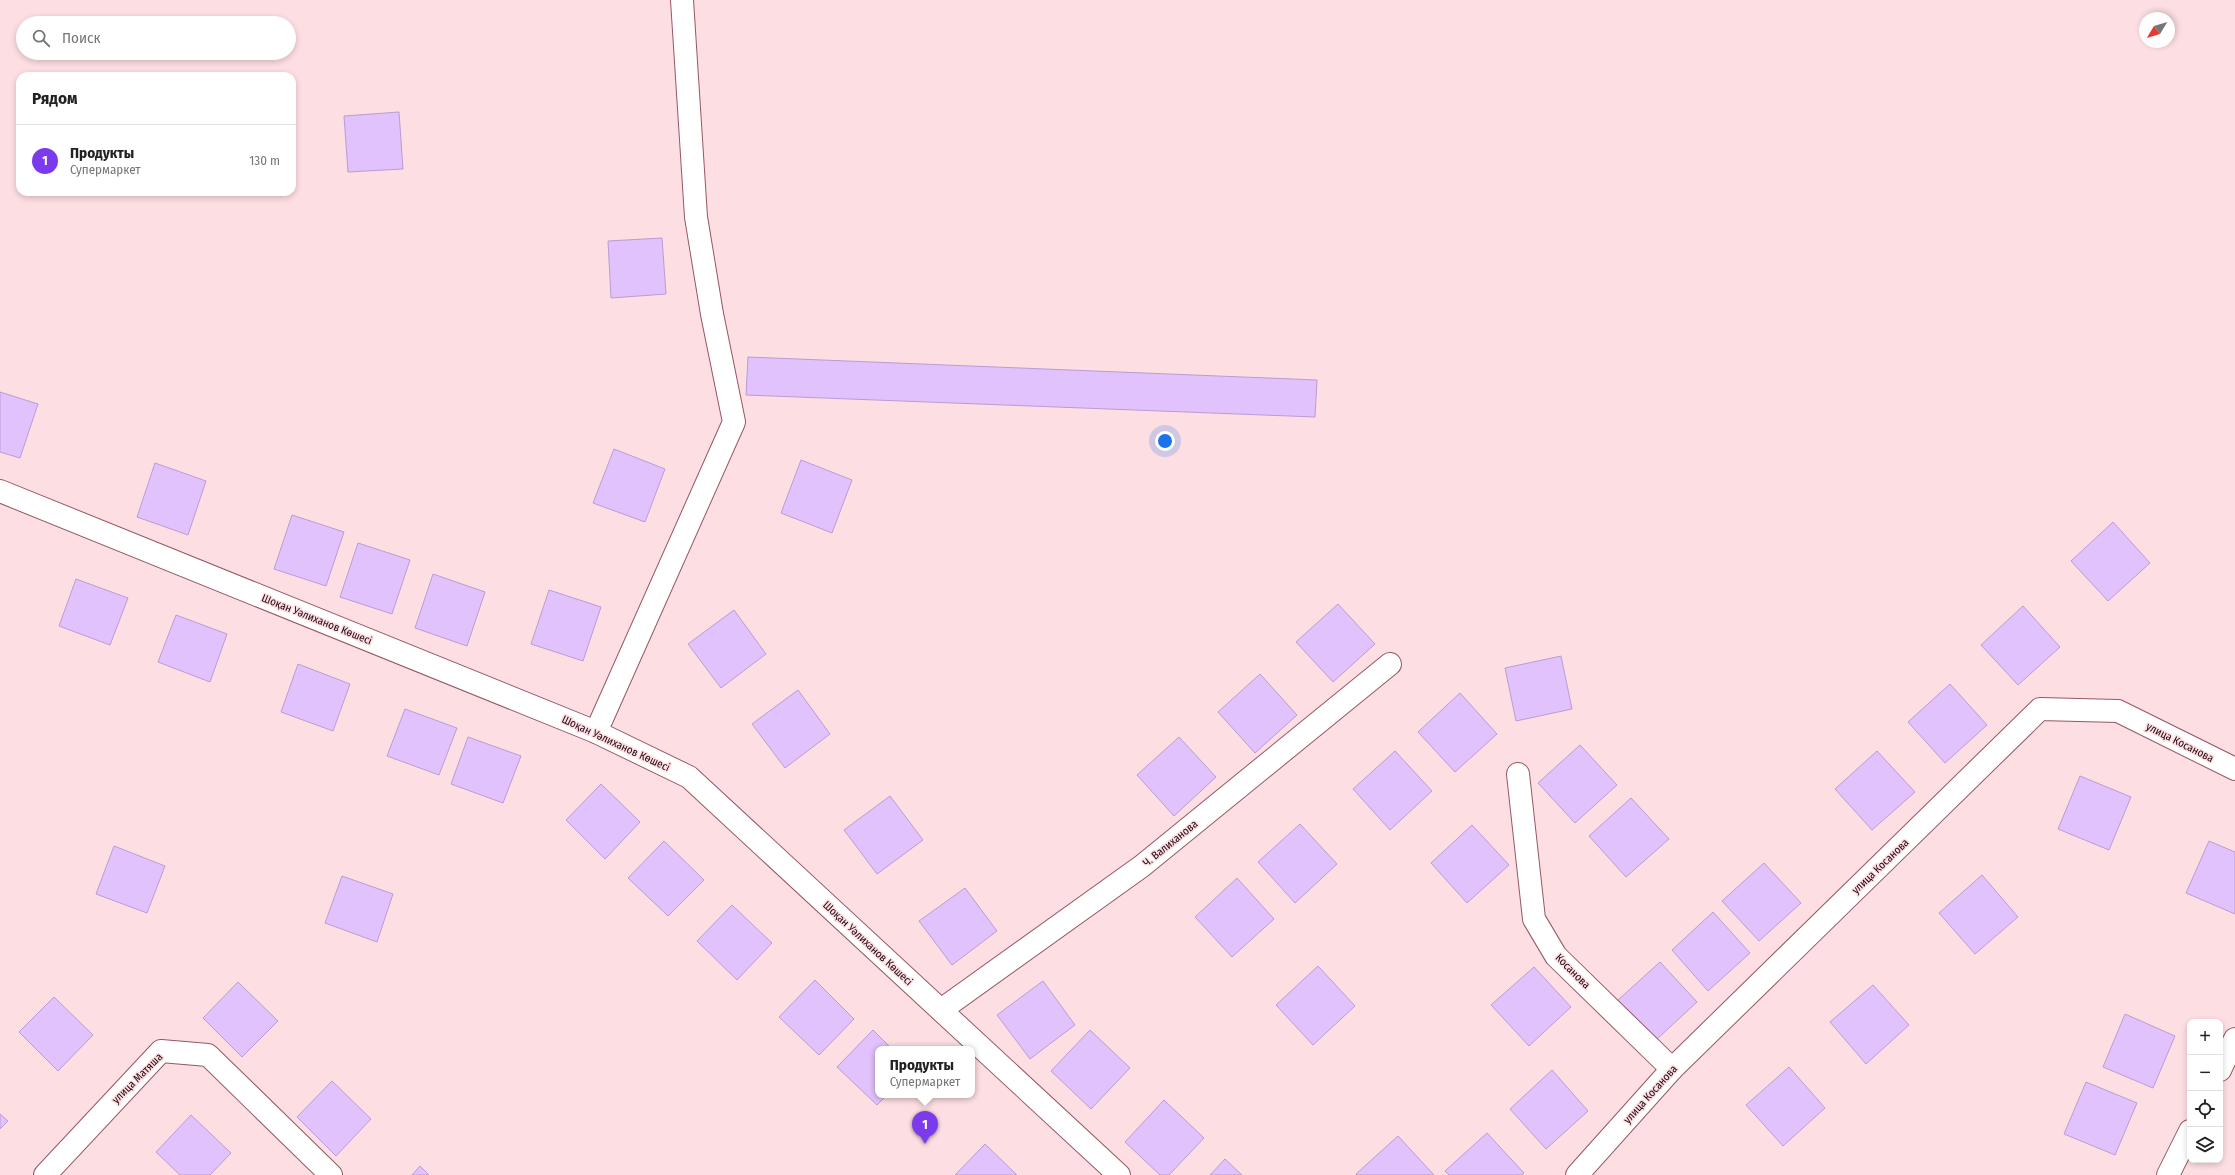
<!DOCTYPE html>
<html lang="ru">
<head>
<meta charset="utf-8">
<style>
  :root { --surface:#fff; --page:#f2f2f2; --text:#222; --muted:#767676; --line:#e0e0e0; --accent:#7c3aed }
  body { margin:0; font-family:"Fira Sans Condensed",sans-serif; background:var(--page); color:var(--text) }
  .controls { position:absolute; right:12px; bottom:12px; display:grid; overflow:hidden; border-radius:8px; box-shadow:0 2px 6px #0003 }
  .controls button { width:36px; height:36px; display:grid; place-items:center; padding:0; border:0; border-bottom:1px solid var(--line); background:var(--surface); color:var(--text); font:20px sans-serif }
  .compass { position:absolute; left:2139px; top:12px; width:36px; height:36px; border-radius:50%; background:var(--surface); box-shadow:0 2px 6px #0003; rotate:232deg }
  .you { position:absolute; left:1165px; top:441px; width:14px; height:14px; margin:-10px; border:3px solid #fff; border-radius:50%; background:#1a73e8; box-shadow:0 0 0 6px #1a73e833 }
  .badge { display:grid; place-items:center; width:26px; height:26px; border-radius:50%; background:var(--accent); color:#fff; font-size:13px; font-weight:700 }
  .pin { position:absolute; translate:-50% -33px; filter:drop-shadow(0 1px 2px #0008) }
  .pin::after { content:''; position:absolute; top:21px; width:14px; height:12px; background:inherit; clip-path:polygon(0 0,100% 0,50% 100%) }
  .popup { position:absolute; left:875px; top:1046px; width:100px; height:52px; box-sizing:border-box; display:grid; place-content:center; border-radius:8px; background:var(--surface); filter:drop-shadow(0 1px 3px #0005); font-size:13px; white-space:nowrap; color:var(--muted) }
  .popup b { font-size:15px; color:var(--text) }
  .popup::after { content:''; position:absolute; left:50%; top:100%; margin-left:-8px; border:8px solid transparent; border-top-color:var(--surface) }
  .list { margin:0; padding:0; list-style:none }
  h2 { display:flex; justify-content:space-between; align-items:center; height:52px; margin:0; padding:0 16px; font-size:17px }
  h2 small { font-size:13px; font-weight:400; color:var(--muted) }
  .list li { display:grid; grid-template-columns:26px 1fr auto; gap:12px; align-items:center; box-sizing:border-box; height:72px; padding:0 16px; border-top:1px solid var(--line) }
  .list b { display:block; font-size:15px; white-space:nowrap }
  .list p { margin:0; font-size:13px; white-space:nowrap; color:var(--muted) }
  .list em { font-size:13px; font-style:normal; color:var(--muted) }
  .icon { flex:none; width:22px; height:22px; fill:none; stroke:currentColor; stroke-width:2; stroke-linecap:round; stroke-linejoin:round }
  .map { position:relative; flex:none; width:2235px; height:1175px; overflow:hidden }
  .search { position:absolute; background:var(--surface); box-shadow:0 2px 6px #0003; left:16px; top:16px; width:280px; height:44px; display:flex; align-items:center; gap:10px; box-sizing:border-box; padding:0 14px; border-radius:22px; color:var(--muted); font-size:15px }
  .panel { position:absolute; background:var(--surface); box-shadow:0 2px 6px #0003; left:16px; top:72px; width:280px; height:124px; border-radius:12px }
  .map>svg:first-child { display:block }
</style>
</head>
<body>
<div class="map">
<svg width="2235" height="1175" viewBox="0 0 2235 1175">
  <rect width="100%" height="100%" fill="#fddee2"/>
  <!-- building -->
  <g fill="#e2c2fd" stroke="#ba9cd4">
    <polygon points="399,112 403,169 348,172 344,116"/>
    <polygon points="662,238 666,294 611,298 608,241"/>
    <polygon points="748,357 1317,380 1315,417 746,395"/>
    <polygon points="0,392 38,404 20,458 0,452"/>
    <polygon points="614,449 665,469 645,522 593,503"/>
    <polygon points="801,460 852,480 832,533 781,513"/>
    <polygon points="155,463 206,481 188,535 137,517"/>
    <polygon points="292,515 344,532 326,586 274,569"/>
    <polygon points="2113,522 2150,563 2108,601 2071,561"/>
    <polygon points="358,543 410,560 392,614 340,597"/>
    <polygon points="433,574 485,592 467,646 415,628"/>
    <polygon points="76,579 128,598 110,645 59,626"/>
    <polygon points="549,590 601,607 583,661 531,644"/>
    <polygon points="1338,604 1375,644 1333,682 1296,642"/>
    <polygon points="2023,606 2060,647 2018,685 1981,645"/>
    <polygon points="734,610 766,654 721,688 688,644"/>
    <polygon points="176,615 227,634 210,682 158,662"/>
    <polygon points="1561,656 1572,709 1516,721 1505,668"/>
    <polygon points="298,664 350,684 333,731 281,712"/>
    <polygon points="1260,674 1297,715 1255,753 1218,712"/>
    <polygon points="1950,684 1987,725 1945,763 1908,722"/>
    <polygon points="798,690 830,734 785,768 752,724"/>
    <polygon points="1460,693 1497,734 1455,772 1418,732"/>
    <polygon points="405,709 457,728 439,775 387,756"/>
    <polygon points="468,737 521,756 503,803 451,784"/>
    <polygon points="1179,737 1216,777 1174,816 1137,775"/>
    <polygon points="1580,745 1617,785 1575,823 1538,783"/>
    <polygon points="1395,751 1432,791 1390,830 1353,789"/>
    <polygon points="1877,751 1915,792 1872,830 1835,789"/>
    <polygon points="2080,776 2131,797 2109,850 2058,829"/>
    <polygon points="601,784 640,822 605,859 566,820"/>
    <polygon points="890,796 923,840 877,874 844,830"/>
    <polygon points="1631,798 1669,839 1626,877 1589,836"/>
    <polygon points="1300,824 1337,864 1295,903 1258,862"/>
    <polygon points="1472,825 1509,865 1467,903 1431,863"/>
    <polygon points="664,841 704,880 668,916 628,878"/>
    <polygon points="2209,841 2235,852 2235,914 2186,893"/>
    <polygon points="114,846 165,866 147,913 96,894"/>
    <polygon points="1764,863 1801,903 1759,941 1722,901"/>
    <polygon points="1982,875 2018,917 1975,954 1939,913"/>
    <polygon points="342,876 393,894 377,942 325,923"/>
    <polygon points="1237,878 1274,919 1232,957 1195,917"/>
    <polygon points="965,888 997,931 952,965 919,921"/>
    <polygon points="732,905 772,943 737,980 697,941"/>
    <polygon points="1713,912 1750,953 1708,991 1672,950"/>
    <polygon points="1660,962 1697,1002 1655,1041 1618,1000"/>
    <polygon points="1318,966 1355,1006 1313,1045 1276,1005"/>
    <polygon points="1534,967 1571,1007 1529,1046 1491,1005"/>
    <polygon points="815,980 854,1019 819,1055 779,1017"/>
    <polygon points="1043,981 1075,1025 1030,1059 997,1015"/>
    <polygon points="238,982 278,1021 242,1057 203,1018"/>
    <polygon points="1873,985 1909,1025 1866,1064 1830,1022"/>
    <polygon points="54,997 93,1035 58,1071 19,1032"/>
    <polygon points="2125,1014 2175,1036 2153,1088 2103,1067"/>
    <polygon points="873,1030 892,1049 878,1049 878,1095 887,1095 877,1105 837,1067"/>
    <polygon points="1090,1030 1130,1068 1091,1109 1051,1071"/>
    <polygon points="1789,1067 1825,1108 1783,1146 1746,1105"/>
    <polygon points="1552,1070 1588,1111 1546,1149 1510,1109"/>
    <polygon points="332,1081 371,1119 336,1156 297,1117"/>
    <polygon points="2086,1082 2137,1103 2115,1155 2064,1134"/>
    <polygon points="1164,1100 1204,1138 1169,1175 1160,1175 1125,1142"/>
    <polygon points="0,1114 8,1121 0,1129"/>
    <polygon points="191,1115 231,1153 210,1175 180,1175 156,1152"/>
    <polygon points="1487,1133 1524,1173 1522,1175 1449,1175 1445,1171"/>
    <polygon points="1398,1136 1434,1175 1357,1175 1356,1174"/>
    <polygon points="985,1144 1017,1175 955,1175"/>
    <polygon points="1225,1159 1242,1175 1210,1175"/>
    <polygon points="420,1166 429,1175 412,1175"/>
  </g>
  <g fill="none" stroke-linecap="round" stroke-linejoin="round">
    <!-- minor casing -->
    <g stroke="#965762" stroke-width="24">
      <g id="minor">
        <polyline points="0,491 596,732 689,777 1119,1175"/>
        <polyline points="596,732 734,422 712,314 696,217 682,0"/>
        <polyline points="1518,774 1534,919 1556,956 1672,1069"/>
        <polyline points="941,1010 1142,866 1390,664"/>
        <polyline points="2220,1070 2235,1039"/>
        <polyline points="45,1175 161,1051 208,1055 331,1175"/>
        <polyline points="1577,1175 1672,1069 2040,709 2118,711 2235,769"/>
        <polyline points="2168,1175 2190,1131"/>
      </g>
    </g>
    <!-- minor -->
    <use href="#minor" stroke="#fff" stroke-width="22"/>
  </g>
  <g text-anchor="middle" stroke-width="3" stroke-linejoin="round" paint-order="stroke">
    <!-- street labels -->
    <g font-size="11" fill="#1f070c" stroke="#fddee2">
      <text transform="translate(317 619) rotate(22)" y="4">Шоқан Уәлиханов Көшесі</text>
      <text transform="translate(2180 742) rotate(27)" y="4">улица Косанова</text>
      <text transform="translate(616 743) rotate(25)" y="4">Шоқан Уәлиханов Көшесі</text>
      <text transform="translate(1170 843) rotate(-39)" y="4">Ч. Валиханова</text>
      <text transform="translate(1880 866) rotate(-44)" y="4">улица Косанова</text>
      <text transform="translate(868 943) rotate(43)" y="4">Шоқан Уәлиханов Көшесі</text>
      <text transform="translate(1573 971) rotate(45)" y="4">Косанова</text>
      <text transform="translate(137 1078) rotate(-45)" y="4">улица Матяша</text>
      <text transform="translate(1650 1094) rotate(-48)" y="4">улица Косанова</text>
    </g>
  </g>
</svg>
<div class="controls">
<button>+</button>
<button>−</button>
<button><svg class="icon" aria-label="locate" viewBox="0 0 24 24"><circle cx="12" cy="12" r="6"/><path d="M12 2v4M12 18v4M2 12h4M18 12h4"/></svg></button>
<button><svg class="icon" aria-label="layers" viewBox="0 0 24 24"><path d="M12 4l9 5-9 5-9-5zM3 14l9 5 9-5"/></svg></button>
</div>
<svg class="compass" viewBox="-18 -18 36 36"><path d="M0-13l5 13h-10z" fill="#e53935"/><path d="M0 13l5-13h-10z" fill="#767676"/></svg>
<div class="you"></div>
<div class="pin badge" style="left:925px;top:1144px">1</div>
<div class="popup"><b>Продукты</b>Супермаркет</div>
<div class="search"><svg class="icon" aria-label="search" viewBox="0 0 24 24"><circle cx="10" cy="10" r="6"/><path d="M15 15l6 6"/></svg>Поиск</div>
<section class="panel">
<h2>Рядом<small></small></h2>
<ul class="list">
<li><span class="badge">1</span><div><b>Продукты</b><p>Супермаркет</p></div><em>130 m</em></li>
</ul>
</section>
</div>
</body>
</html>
